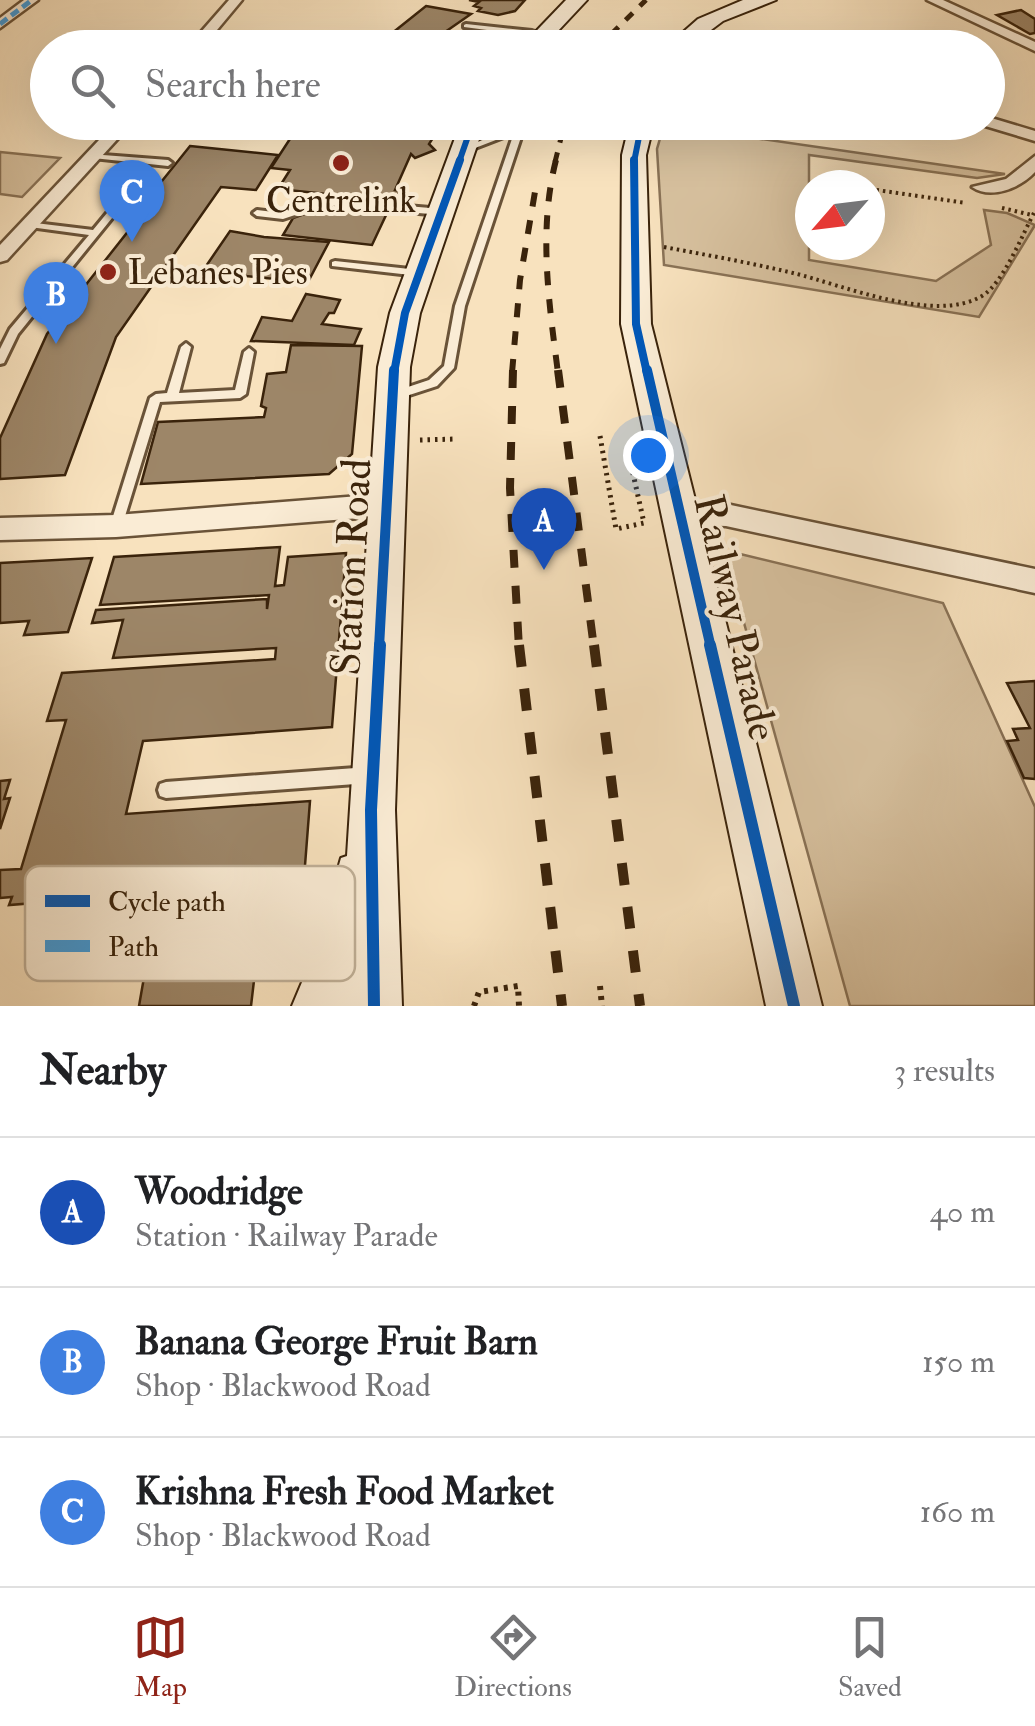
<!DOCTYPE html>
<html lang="en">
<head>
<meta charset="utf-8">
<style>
  :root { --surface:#fff; --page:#f2f2f2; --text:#202124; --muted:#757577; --line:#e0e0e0; --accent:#8f2418 }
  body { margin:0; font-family:"IM FELL Double Pica",serif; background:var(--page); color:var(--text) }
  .compass { position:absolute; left:795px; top:170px; width:90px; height:90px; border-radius:50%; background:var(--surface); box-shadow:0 10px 40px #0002; rotate:242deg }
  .you { position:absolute; left:648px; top:455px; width:35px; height:35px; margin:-25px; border:8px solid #fff; border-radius:50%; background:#1a73e8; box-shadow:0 0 0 15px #1a73e833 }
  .badge { display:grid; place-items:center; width:65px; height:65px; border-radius:50%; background:var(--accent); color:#fff; font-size:32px; font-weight:700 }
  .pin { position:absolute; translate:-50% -82px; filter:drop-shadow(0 2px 5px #0008) }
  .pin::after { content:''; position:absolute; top:52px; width:35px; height:30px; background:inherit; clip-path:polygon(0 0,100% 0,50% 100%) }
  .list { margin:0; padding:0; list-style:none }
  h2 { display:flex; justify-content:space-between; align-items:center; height:130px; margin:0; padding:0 40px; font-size:42px }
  h2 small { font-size:32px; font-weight:400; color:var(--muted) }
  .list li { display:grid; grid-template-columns:65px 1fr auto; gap:30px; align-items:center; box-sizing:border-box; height:150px; padding:0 40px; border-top:2px solid var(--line) }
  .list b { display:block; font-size:38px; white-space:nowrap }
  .list p { margin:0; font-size:32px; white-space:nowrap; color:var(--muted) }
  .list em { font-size:32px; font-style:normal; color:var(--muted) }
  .icon { flex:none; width:55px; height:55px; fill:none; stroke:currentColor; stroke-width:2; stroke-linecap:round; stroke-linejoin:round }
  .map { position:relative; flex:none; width:1035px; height:1006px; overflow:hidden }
  .search { position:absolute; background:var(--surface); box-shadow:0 10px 40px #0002; left:30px; right:30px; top:30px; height:110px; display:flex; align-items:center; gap:25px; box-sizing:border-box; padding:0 35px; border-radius:55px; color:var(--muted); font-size:38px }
  .sheet { height:580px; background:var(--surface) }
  nav { display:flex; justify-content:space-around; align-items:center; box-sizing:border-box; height:140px; border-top:2px solid var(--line); background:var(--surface); font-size:28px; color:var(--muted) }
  nav a { display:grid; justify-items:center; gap:5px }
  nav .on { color:var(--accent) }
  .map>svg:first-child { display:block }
</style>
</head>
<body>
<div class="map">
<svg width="1035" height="1006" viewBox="0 0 1035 1006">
  <rect width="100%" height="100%" fill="#f8e2be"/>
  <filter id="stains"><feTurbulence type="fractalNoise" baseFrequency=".002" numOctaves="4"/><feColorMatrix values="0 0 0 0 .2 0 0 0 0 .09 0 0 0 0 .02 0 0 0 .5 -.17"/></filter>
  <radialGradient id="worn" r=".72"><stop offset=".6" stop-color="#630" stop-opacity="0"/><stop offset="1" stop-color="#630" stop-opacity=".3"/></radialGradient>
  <!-- green -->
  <g fill="#d8c2a0" stroke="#897256" stroke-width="2.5">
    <polygon points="664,125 1005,174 977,178 809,155 809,260 936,281 991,245 984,210 1007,213 1035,225 979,317 664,265 657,149"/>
    <polygon points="0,152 60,158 22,197 0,194"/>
    <polygon points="736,553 943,603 1035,807 1035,1006 850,1006 728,565"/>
  </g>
  <!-- building -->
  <g fill="#9d8668" stroke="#3a230b" stroke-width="2.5">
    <polygon points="469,0 525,0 515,11 498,15 478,11 481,8 474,6 479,2"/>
    <polygon points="426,6 471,14 422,48 373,48 389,41 391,34"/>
    <polygon points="1021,10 1035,19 1035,33 1030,34 997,15"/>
    <polygon points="301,122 443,122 429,144 435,150 415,158 411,154 395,190 400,191 394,204 383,203 385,200 278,189 290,170 271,168"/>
    <polygon points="190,146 278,155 256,190 221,187 116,337 65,475 0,479 0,438 47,334 137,220 121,217 152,180 162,181"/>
    <polygon points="324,207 387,213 372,245 283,235 293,218"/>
    <polygon points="230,231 264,237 329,242 308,282 202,272"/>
    <polygon points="306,294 340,300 334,313 329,313 322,324 361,329 354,345 251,341 262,317 292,321"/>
    <polygon points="291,345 362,346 352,454 329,474 141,484 158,422 264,417 266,408 261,406 267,374 286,372"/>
    <polygon points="280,547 275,586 284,585 288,557 346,553 332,727 143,741 126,814 310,801 303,891 261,894 263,885 9,905 12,897 0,898 0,870 21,869 66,720 47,721 62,673 275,659 276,648 113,658 123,620 92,623 96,610 267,599 267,609 269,595 100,605 114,557"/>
    <polygon points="92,558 68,632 24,635 29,621 0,623 0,563"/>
    <polygon points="1035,681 1035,779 1024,778 1007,741 1018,740 1013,729 1030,728 1007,683"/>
    <polygon points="10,780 4,799 10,798 0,829 0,781"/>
    <polygon points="264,896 251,1006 139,1006 150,943 115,946 123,905"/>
  </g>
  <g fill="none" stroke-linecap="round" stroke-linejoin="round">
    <!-- lane casing -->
    <g stroke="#6a5338" stroke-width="6">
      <g id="lane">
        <polygon points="466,24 532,31 545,35 542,37 464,27 464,25"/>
        <polygon points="450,38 455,39 447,48 439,48"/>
        <polygon points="478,44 481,46 480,48 473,48"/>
        <polygon points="518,122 526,122 465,306 454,368 437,386 397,399 393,398 391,395 393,392 429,380 444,366 455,306 514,133 470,150 463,148 517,126"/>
        <polygon points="90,154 168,160 172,163 168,166 93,158 89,156"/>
        <polygon points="131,184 138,186 18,334 4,363 0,364 0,349 10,329 89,235 30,227 27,226 27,222 93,230"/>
        <polygon points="324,199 442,209 446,212 442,215 325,205 283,219 257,216 253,213 257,210 282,213"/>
        <polygon points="335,261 419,270 424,273 419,276 332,266 332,262"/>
        <polygon points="186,343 191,347 179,393 235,390 244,352 249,348 254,352 246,394 240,398 160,402 122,526 121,530 116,532 111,530 110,526 150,398 156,394 167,393 181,347"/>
        <polygon points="369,767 375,769 377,775 375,781 369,783 166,798 160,796 158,790 160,784 166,782"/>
      </g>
    </g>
    <!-- street casing -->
    <g stroke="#6a5338" stroke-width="5">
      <g id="street">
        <polygon points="24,0 38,0 0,28 0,18"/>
        <polygon points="229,0 242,0 202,48 187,48"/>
        <polygon points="927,0 943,0 1035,42 1035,51"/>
        <polygon points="988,117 1035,131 1035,141 982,125 980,122 988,122"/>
        <polygon points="116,122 133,122 7,260 0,262 0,245"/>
        <path d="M1035 156V172C1020 188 991 200 972 187L1006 179Z"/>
        <polygon points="385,494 394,497 398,505 394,513 385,516 116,537 0,540 0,518 116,515"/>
        <polygon points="726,504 1035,569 1035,593 726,526 672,524 668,516 672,508"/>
      </g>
    </g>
    <!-- secondary casing -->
    <g stroke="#3a230b" stroke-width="4">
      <g id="secondary">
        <polygon points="566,0 587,0 542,48 520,48"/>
        <polygon points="743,0 776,0 723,21 687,48 665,48 698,19"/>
        <polygon points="461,122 485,122 420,313 410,367 395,810 402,1006 292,1006 313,956 341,858 347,856 378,367 390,313"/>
        <polygon points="630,122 654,122 646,155 651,324 822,1006 766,1006 621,324 622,155"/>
      </g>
    </g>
    <!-- path-far2 -->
    <g stroke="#3a230b" stroke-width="4" stroke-dasharray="2.5 4" stroke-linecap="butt">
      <polyline points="835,184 843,185"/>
      <polyline points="870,189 966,203"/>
      <polyline points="1002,208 1032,215"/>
      <path d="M664 247C707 255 751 263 793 273 843 285 934 324 982 296 1003 284 1023 233 1035 211"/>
    </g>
    <!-- path-far1 -->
    <g stroke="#3a230b" stroke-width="5" stroke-dasharray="2.5 5" stroke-linecap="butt">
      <polyline points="600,436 616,529 644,523 630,460"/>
      <polyline points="420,440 457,439"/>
    </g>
    <!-- path -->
    <g stroke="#3a230b" stroke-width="6" stroke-dasharray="4 6" stroke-linecap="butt">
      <polyline points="600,986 602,1006"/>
      <polyline points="474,1006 479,992 518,986 519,1006"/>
    </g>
    <!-- lane -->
    <use href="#lane" fill="#faecd5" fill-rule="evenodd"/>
    <!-- street -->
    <use href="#street" fill="#faecd5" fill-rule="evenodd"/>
    <!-- secondary -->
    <use href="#secondary" fill="#faecd5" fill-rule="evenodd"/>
    <!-- rail-far3 -->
    <g stroke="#3a230b" stroke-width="5" stroke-dasharray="10 10" stroke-linecap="butt">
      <polyline points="597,48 646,0"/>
      <polyline points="555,162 565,122"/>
    </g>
    <!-- rail-far2 -->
    <g stroke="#3a230b" stroke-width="6" stroke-dasharray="14 14" stroke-linecap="butt">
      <path d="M556 160C538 230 549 303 558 373"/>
      <polyline points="512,373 520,280 537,180"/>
    </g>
    <!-- rail-far1 -->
    <g stroke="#3a230b" stroke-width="8" stroke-dasharray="18 18" stroke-linecap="butt">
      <polyline points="513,370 510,488 519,648"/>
      <polyline points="558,370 594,648"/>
    </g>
    <!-- rail -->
    <g stroke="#3a230b" stroke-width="10" stroke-dasharray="22 22" stroke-linecap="butt">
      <polyline points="519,645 562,1006"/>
      <polyline points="594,645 640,1006"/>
    </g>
    <!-- quiet -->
    <polyline stroke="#3e9cde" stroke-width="5" stroke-dasharray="9 5" stroke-linecap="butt" points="0,24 32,0"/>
    <!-- cycleway-far3 casing -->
    <g stroke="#faecd5" stroke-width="10">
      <g id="cycleway-far3">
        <polyline points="459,162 473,122"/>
        <polyline points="634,162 642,122"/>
      </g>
    </g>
    <!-- cycleway-far2 casing -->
    <g stroke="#faecd5" stroke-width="12">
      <g id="cycleway-far2">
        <polyline points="634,160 636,324 647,373"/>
        <polyline points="394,373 405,313 460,160"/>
      </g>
    </g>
    <!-- cycleway-far1 casing -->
    <g stroke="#faecd5" stroke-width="16">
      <g id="cycleway-far1">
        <polyline points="647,370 711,648"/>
        <polyline points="379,648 394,370"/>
      </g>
    </g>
    <!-- cycleway casing -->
    <g stroke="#faecd5" stroke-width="19">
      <g id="cycleway">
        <polyline points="710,645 794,1006"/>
        <polyline points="374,1006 371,810 380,645"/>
      </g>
    </g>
    <!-- cycleway-far3 -->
    <use href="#cycleway-far3" stroke="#0057b8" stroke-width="6"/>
    <!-- cycleway-far2 -->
    <use href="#cycleway-far2" stroke="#0057b8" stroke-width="8"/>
    <!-- cycleway-far1 -->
    <use href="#cycleway-far1" stroke="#0057b8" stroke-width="10"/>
    <!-- cycleway -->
    <use href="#cycleway" stroke="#0057b8" stroke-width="12"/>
  </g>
  <!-- markers -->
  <g fill="#8f2418" stroke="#faecd5" stroke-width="4">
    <circle cx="341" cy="163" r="10"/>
    <circle cx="108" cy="272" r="10"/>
  </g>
  <g text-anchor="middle" stroke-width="8" stroke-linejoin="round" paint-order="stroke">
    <!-- far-poi labels -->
    <g font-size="35" fill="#3a230b" stroke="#faecd5">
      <text x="341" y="212">Centrelink</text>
      <text x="128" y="284" text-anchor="start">Lebanes Pies</text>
    </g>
    <!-- street labels -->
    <g font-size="42" fill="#3a230b" stroke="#faecd5">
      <text transform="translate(350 567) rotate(-87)" y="15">Station Road</text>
      <text transform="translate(737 617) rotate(77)" y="15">Railway Parade</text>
    </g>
  </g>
  <!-- legend -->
  <rect x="25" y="866" width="330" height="115" rx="15" fill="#faecd5" stroke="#c0b098" stroke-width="2.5"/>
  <rect x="45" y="895" width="45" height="12" fill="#0057b8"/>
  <rect x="45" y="940" width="45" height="12" fill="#3e9cde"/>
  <g font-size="28" fill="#3a230b">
    <text x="108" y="911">Cycle path</text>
    <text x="108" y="956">Path</text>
  </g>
  <rect width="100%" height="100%" filter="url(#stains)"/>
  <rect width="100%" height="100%" fill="url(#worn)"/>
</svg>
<svg class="compass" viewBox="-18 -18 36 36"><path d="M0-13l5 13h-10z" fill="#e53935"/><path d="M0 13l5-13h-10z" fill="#757577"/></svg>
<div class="you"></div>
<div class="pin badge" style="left:544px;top:570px;background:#1a4fb4">A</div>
<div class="pin badge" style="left:56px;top:344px;background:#3f7fe0">B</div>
<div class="pin badge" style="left:132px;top:242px;background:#3f7fe0">C</div>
<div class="search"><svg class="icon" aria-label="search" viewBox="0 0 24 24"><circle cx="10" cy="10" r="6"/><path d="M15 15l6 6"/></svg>Search here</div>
</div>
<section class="sheet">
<h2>Nearby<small>3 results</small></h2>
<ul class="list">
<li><span class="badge" style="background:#1a4fb4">A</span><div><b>Woodridge</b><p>Station · Railway Parade</p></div><em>40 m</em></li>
<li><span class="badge" style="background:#3f7fe0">B</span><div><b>Banana George Fruit Barn</b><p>Shop · Blackwood Road</p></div><em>150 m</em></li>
<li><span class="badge" style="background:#3f7fe0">C</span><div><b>Krishna Fresh Food Market</b><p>Shop · Blackwood Road</p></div><em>160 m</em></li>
</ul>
</section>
<nav>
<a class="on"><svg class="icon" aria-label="map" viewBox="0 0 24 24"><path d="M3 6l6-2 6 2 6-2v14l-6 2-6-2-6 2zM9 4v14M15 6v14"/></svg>Map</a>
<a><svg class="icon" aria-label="directions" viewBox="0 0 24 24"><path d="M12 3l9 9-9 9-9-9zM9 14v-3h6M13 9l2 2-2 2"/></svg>Directions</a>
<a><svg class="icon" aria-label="saved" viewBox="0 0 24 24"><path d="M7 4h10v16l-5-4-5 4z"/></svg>Saved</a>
</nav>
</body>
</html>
